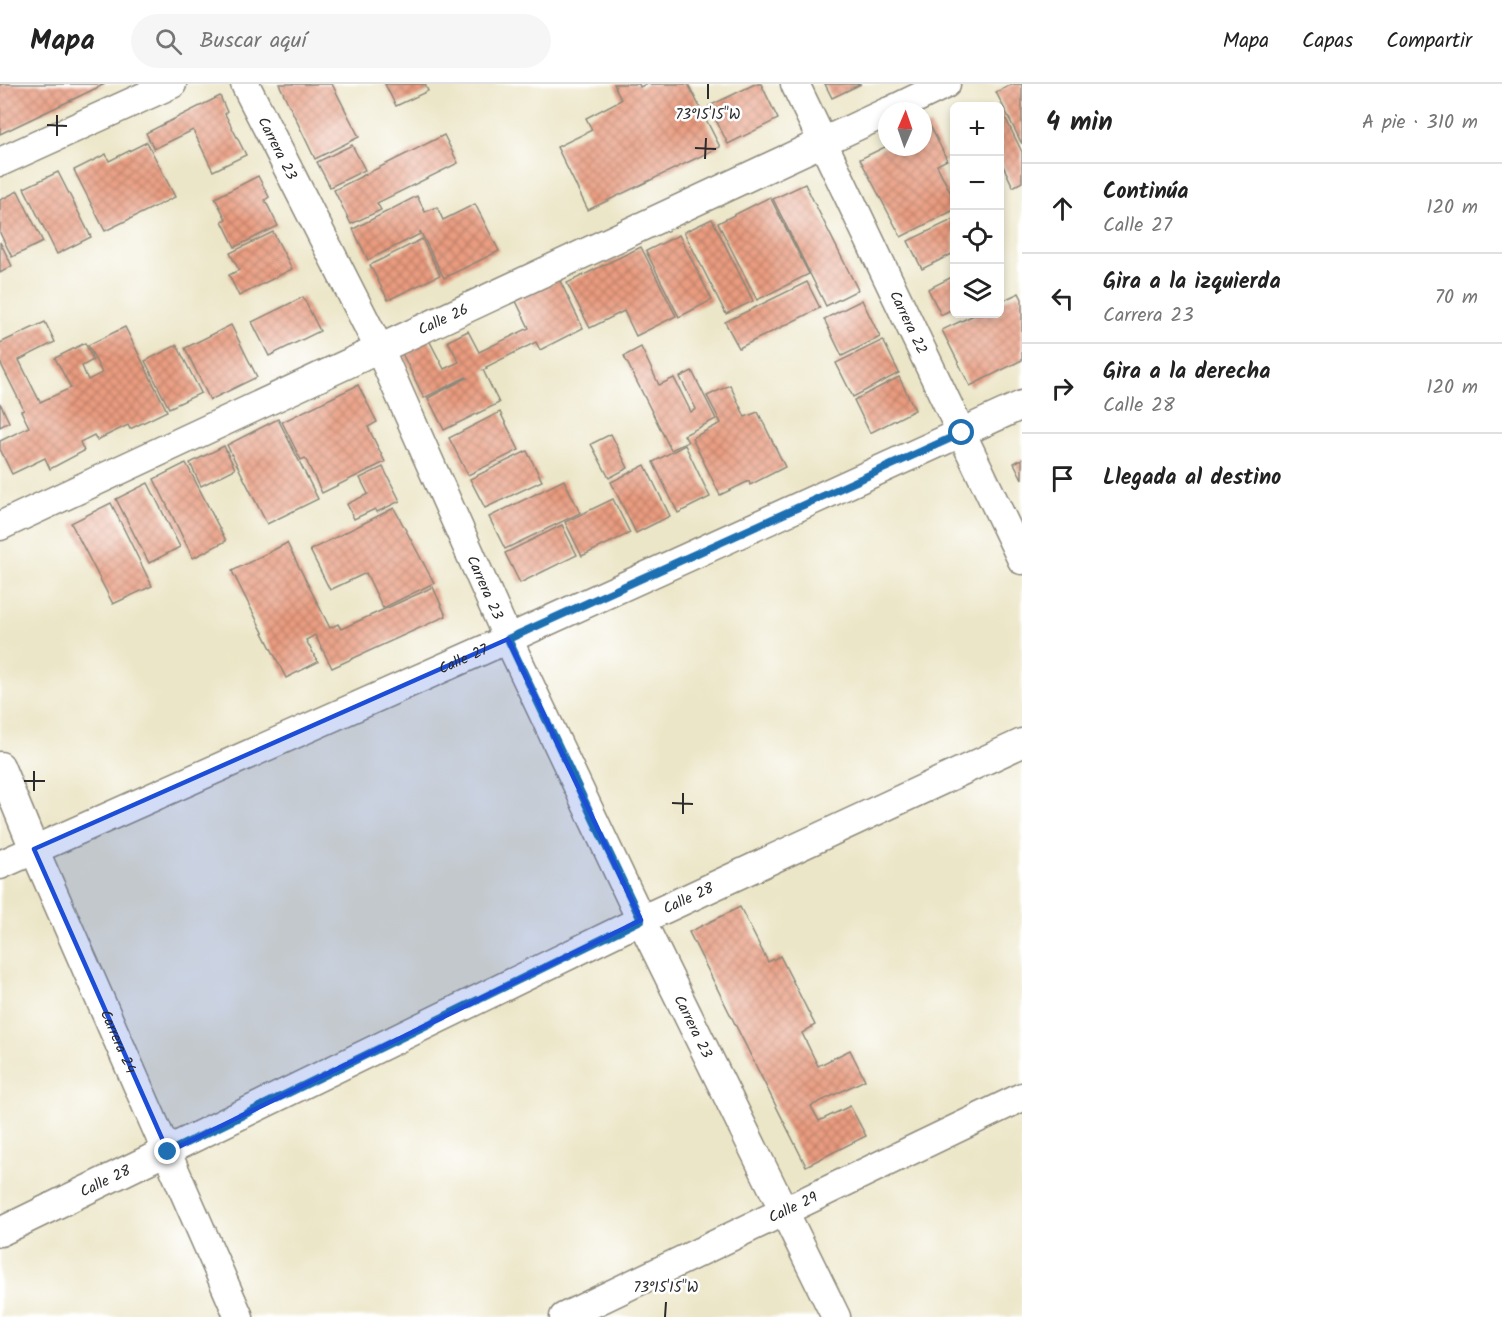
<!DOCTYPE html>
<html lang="es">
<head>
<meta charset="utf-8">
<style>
  :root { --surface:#fff; --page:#f6f6f6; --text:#222; --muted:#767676; --line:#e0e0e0 }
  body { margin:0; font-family:Kalam,sans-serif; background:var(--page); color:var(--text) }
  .controls { position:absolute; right:18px; top:18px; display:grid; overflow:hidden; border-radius:9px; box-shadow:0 3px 9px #0003 }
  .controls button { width:54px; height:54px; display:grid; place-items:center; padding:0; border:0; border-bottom:2px solid var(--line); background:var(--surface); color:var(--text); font:30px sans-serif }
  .compass { position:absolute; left:878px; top:18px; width:54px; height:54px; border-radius:50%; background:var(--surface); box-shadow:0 3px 9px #0003; rotate:2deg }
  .stop { position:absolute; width:18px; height:18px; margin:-14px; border:4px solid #1f6fb2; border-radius:50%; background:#fff }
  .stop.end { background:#1f6fb2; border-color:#fff; box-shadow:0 2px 6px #0008 }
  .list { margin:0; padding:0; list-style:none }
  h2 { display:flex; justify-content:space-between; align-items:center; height:78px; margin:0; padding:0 24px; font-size:26px }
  h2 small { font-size:20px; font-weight:400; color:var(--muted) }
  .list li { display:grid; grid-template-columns:39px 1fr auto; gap:18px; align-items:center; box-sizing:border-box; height:90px; padding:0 24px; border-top:2px solid var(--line) }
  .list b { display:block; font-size:22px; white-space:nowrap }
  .list p { margin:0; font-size:20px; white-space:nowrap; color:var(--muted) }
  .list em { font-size:20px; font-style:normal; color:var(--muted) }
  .icon { flex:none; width:33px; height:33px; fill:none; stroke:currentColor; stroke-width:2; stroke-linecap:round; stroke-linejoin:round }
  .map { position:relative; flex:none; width:1022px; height:1233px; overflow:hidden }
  header { display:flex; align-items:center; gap:36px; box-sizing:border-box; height:84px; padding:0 30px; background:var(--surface); border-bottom:2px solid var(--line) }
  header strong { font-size:28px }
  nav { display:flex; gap:33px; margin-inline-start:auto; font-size:21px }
  .search { width:420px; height:54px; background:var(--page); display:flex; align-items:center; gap:15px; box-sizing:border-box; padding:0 21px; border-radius:33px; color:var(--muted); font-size:22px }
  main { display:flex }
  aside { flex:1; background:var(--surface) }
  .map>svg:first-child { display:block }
</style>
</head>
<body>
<header>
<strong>Mapa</strong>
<div class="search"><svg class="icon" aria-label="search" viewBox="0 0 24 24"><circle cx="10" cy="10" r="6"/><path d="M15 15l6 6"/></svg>Buscar aquí</div>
<nav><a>Mapa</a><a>Capas</a><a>Compartir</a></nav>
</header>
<main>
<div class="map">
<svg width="1022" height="1233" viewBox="0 0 1022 1233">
  <defs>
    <pattern id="building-cross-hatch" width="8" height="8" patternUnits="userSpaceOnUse" patternTransform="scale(1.5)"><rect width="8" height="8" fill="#e99b7f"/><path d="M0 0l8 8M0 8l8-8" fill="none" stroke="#bd7f68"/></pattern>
  </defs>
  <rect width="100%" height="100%" fill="#fff"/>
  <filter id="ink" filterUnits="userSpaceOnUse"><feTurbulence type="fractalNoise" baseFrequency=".0167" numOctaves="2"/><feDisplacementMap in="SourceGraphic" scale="12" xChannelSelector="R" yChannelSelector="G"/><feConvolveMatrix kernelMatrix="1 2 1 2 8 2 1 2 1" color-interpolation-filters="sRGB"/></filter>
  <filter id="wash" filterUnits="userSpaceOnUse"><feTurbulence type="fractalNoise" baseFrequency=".008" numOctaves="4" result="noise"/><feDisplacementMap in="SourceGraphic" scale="24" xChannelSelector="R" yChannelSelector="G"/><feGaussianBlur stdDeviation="1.35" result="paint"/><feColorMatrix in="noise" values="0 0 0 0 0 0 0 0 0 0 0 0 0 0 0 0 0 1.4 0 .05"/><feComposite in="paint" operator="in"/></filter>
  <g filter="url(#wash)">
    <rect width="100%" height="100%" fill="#ece6c8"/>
    <g id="blocks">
      <!-- building -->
      <g fill="url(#building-cross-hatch)">
        <polygon points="0,0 105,0 0,50"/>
        <polygon points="279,0 332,0 359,53 315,75"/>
        <polygon points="385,0 425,0 428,7 396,22"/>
        <polygon points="614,0 639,0 640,3 646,0 688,0 720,63 588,126 557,63 592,46 586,34 621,16"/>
        <polygon points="755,0 761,0 778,35 728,60 709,22"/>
        <polygon points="825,0 861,0 832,14"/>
        <polygon points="1013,0 1022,0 1022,60 996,8"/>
        <polygon points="220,12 227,28 225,30 246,71 213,87 193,46 154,65 146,49"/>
        <polygon points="1000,23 1022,68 1022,98 1013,103 1000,75"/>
        <polygon points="930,41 947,76 937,81 954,116 954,126 901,153 860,75 887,62 923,63 923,44"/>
        <polygon points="444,51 458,79 377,119 381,126 351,140 334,106"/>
        <polygon points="147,58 175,113 105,147 74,86 106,70 109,77"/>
        <polygon points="352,61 365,86 330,103 317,78"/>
        <polygon points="58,88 91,153 57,170 24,104"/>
        <polygon points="258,92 269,113 265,116 278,142 235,163 222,137 226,135 215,114"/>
        <polygon points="805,100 858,206 826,222 773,115"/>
        <polygon points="18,107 43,158 12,173 0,149 0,116"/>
        <polygon points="417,112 425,128 437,123 443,136 475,120 499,167 444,194 420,147 420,150 368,176 353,145"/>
        <polygon points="770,113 809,190 757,216 718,139"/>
        <polygon points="712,135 753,217 726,230 684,148"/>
        <polygon points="954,135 954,169 922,185 908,157"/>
        <polygon points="273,148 292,185 239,212 229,191 239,186 230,169"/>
        <polygon points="679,151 712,216 679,233 646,167"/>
        <polygon points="422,155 440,191 388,216 370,181"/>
        <polygon points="0,158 12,182 0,189"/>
        <polygon points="641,163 676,232 636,252 624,227 590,244 567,199"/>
        <polygon points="954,192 954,224 941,231 928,205"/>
        <polygon points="559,195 583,244 540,266 536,258 486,283 487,285 483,286 499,319 444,346 428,314 467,294 466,293 424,314 401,267 428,254 444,285 459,278 448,257 468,247 479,268 529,244 516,217"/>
        <polygon points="807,198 820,224 739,264 725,238"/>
        <polygon points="1019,209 1022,215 1022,276 970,302 942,246 976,230 1000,230 1000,218"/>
        <polygon points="303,213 320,247 269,272 252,238"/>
        <polygon points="862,216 880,253 842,272 824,235"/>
        <polygon points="45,238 55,258 19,276 40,318 71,304 55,274 85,259 93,276 82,282 88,296 102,289 88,261 125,243 167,327 130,345 128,341 97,356 94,351 80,358 84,367 50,385 45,374 12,390 0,365 0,357 29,343 21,327 24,326 0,278 0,259"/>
        <polygon points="231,241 257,293 210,316 185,264"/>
        <polygon points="883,256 899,289 853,313 836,279"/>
        <polygon points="177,261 201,309 169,324 145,277"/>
        <polygon points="641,263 659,301 674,294 691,328 696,325 680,293 692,287 716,335 684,351 688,358 671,366 624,272"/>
        <polygon points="899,293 915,326 870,349 854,316"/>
        <polygon points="358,301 377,338 368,343 385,378 322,409 305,374 301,376 282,338"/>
        <polygon points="730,301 745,333 758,328 785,383 750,401 749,397 720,411 692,354 721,339 707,312"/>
        <polygon points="0,319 9,338 0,343"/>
        <polygon points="500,328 519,366 468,391 449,354"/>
        <polygon points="278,335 318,415 267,440 227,361"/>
        <polygon points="611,350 628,384 609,394 591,360"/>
        <polygon points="685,361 710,413 678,429 653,378"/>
        <polygon points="224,362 235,385 201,402 190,379"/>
        <polygon points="527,367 542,397 485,424 470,395"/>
        <polygon points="1022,375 1022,395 1014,379"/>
        <polygon points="186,379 226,457 193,474 154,395"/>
        <polygon points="645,381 670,432 636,449 611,398"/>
        <polygon points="383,383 400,417 377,428 375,425 354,435 347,420 368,410 360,394"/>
        <polygon points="564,396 580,429 505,465 489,433"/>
        <polygon points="148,399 180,463 149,479 116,415"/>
        <polygon points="613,415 630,449 582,472 565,438"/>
        <polygon points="111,419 152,502 113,520 71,439"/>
        <polygon points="394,424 434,499 383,524 366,489 330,506 310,466"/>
        <polygon points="562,441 577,471 520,499 505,469"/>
        <polygon points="287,459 330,544 338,540 341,545 433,503 446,532 332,584 315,551 306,556 318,578 286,594 232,487"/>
        <polygon points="740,823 768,878 780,872 815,941 802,949 818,982 850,966 865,996 811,1022 819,1037 850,1022 866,1052 806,1082 689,848"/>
      </g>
    </g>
  </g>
  <g filter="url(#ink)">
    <use href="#blocks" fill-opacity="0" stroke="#8c887a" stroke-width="1.5"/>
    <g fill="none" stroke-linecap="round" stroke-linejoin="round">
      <!-- minor casing -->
      <g stroke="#8c887a" stroke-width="31">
        <g id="minor">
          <path id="s1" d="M245 0 379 264 508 555 641 836 836 1233"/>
          <path id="s2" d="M795 0 1022 476"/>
          <polyline points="890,27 946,0"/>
          <polyline points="0,78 172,0"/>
          <path id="s3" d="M0 442 887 28"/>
          <path id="s4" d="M0 682 34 765 239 1233"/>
          <path id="s5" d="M0 781 508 555 1022 321"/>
          <path id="s6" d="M0 1148 641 836 1022 659"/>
          <path id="s7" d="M564 1233 1022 1013"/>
        </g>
      </g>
      <!-- minor -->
      <use href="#minor" stroke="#fff" stroke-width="28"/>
    </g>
  </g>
  <g fill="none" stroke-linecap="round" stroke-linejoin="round" filter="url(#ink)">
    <!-- route -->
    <polyline stroke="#1f6fb2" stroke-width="8" points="168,1068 641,836 508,555 962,349"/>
  </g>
  <!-- marked area -->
  <path fill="#1d4ed8" fill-opacity="0.2" stroke="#1d4ed8" stroke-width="4.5" stroke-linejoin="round" d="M508 555 641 836 168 1068 34 765Z"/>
  <!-- ticks -->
  <path fill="none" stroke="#2b2b2b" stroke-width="2" d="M708 15V0M47 41 67 42M57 52V31M695 64 716 65M705 75 706 54M24 697H45M34 707V687M672 719 693 720M683 730V709M665 1233 666 1218"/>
  <g text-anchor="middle" stroke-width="5" stroke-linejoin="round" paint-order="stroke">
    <!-- street labels -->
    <g font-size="15" fill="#2b2b2b" stroke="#fff">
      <text dy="5" stroke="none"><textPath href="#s1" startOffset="72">Carrera 23</textPath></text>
      <text dy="5" stroke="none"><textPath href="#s3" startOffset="489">Calle 26</textPath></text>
      <text dy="5" stroke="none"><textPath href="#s2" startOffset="264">Carrera 22</textPath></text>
      <text dy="5" stroke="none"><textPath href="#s1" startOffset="558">Carrera 23</textPath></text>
      <text dy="5" stroke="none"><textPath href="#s5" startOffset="507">Calle 27</textPath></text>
      <text dy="5" stroke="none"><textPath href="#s6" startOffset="765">Calle 28</textPath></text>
      <text dy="5" stroke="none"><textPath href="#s1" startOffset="1044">Carrera 23</textPath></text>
      <text dy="5" stroke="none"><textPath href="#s4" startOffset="300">Carrera 24</textPath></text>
      <text dy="5" stroke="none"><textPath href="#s6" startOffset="117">Calle 28</textPath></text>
      <text dy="5" stroke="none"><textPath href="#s7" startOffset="254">Calle 29</textPath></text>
    </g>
  </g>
  <g font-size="15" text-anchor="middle" fill="#2b2b2b" stroke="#fff" stroke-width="5" stroke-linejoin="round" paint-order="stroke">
    <text x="708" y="35">73°15'15"W</text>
    <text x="666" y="1208">73°15'15"W</text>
  </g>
</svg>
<div class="controls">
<button>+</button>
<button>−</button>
<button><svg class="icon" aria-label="locate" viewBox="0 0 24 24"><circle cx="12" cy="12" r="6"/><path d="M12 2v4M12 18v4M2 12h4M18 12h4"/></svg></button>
<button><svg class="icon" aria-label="layers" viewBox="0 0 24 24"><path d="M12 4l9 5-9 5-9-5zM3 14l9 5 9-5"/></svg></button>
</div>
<svg class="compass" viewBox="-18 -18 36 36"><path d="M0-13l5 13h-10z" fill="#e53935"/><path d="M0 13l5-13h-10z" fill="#767676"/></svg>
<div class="stop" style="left:962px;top:349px"></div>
<div class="stop end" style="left:168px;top:1068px"></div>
</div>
<aside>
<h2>4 min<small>A pie · 310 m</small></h2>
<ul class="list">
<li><svg class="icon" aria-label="ahead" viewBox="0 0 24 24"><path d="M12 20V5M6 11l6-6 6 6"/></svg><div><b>Continúa</b><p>Calle 27</p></div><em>120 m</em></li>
<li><svg class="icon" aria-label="left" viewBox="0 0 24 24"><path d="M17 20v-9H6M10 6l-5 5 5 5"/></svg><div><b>Gira a la izquierda</b><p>Carrera 23</p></div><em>70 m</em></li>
<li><svg class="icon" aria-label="right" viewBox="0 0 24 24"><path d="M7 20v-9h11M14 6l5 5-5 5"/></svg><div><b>Gira a la derecha</b><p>Calle 28</p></div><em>120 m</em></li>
<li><svg class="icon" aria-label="arrive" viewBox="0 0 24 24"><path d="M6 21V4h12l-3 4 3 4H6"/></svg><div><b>Llegada al destino</b></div></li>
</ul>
</aside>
</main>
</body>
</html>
